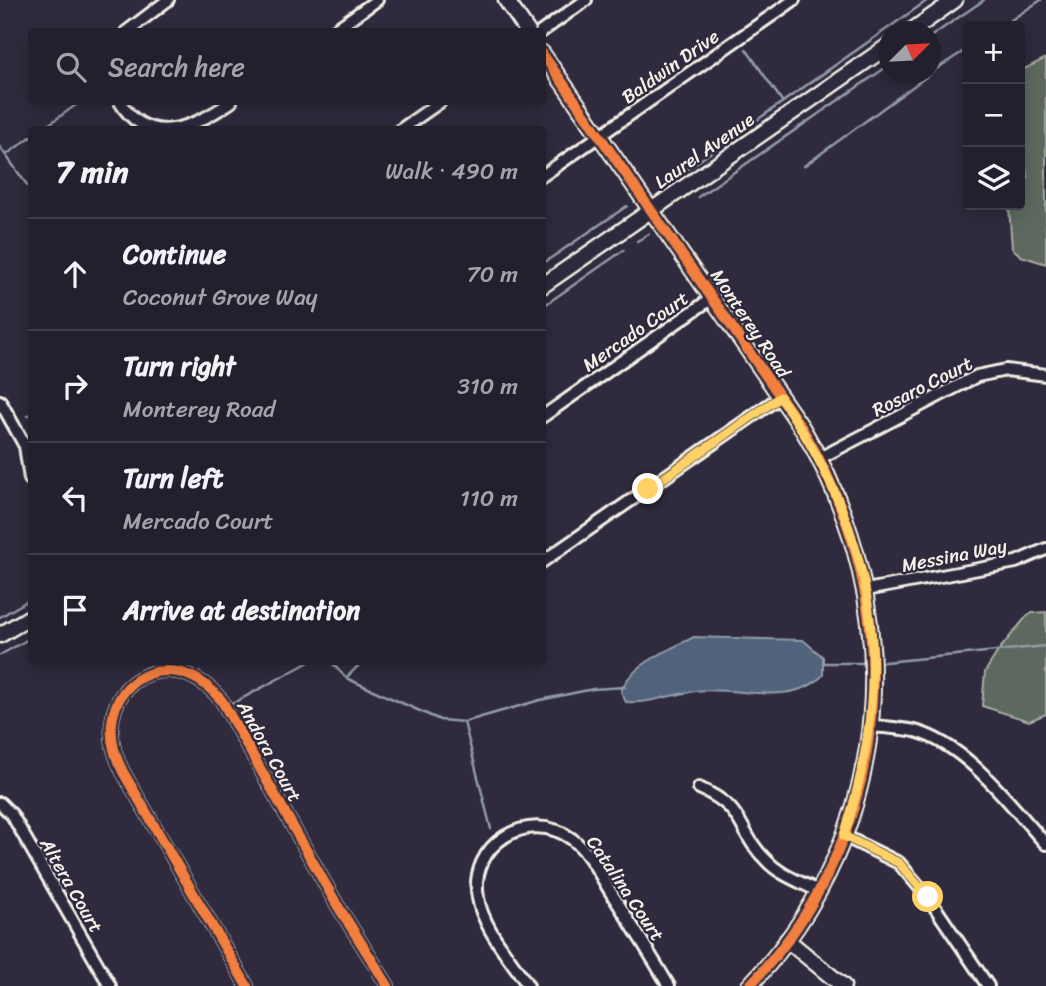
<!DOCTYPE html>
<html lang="en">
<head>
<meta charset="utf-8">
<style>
  :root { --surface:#23202e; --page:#2f2d3a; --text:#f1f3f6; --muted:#a3a3aa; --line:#403e4a }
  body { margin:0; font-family:Sriracha,sans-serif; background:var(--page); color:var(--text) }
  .controls { position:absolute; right:21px; top:21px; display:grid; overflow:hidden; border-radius:7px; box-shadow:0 4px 18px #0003 }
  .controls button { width:63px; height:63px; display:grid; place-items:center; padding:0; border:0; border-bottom:2px solid var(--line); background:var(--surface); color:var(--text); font:35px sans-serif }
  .compass { position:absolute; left:878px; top:21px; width:63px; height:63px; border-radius:50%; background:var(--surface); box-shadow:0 4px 18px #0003; rotate:66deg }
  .stop { position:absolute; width:21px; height:21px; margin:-16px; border:5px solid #ffd166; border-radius:50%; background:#fff }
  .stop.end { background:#ffd166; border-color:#fff; box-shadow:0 2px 7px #0008 }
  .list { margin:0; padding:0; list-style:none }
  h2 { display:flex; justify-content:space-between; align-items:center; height:91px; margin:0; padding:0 28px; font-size:30px }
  h2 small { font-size:23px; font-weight:400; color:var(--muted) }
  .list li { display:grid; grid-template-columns:46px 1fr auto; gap:21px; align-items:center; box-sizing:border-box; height:112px; padding:0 28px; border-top:2px solid var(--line) }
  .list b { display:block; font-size:26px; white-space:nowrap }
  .list p { margin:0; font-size:23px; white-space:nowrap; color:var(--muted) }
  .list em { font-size:23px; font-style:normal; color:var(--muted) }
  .icon { flex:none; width:38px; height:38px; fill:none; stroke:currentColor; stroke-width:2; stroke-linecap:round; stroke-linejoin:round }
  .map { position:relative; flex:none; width:1046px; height:986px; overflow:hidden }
  .search { position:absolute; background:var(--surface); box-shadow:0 4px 18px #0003; left:28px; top:28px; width:518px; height:77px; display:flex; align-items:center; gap:18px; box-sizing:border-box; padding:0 24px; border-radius:7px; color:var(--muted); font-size:26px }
  .panel { position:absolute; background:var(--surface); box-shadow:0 4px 18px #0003; left:28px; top:126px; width:518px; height:539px; border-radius:7px }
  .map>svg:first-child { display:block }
</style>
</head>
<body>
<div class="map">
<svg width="1046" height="986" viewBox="0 0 1046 986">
  <rect width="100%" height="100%" fill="#2f2a3d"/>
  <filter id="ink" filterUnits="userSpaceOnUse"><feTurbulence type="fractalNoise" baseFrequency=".0143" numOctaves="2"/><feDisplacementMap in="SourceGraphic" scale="14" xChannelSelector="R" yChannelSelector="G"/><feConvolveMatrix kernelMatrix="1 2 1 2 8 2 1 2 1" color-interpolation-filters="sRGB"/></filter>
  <g filter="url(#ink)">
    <!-- green -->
    <g fill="#5d695f" stroke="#a8ada4" stroke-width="2">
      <polygon points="1046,58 1046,264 1021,256 1012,248 1009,208 1011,205 1020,205 1020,191 1028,177 1020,150 1020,71"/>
      <polygon points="1046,612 1046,714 1029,721 982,706 985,672 998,651 1026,617 1032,613"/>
    </g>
    <!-- water -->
    <path fill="#51647c" stroke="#929ca7" stroke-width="2" d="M694 637 803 640 823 657V675C792 708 735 686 696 691 672 694 650 704 626 702L621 692C628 666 672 648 694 637Z"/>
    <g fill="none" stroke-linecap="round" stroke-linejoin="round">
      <!-- stream -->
      <g stroke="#929ca7" stroke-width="2.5">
        <polyline points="1002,26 1041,0"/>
        <polyline points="930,37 984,0"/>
        <polyline points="746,49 782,101"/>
        <polyline points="930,73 967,49"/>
        <polyline points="41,130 80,102"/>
        <polyline points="0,147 32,192"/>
        <polyline points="6,155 32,136"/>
        <polyline points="804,166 930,74"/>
        <polyline points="673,179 928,0"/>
        <polyline points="698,197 888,66"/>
        <polyline points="637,241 649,234"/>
        <polyline points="542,264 627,206"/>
        <polyline points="542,307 624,250"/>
        <polyline points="27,416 32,414"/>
        <polyline points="0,617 32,598"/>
        <polyline points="0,655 32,637"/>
        <polyline points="331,662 346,678 440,720 464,722 540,700 593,689 625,687"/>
        <polyline points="823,663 865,663"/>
        <polyline points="875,663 1046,646"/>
        <polyline points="347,677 362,662"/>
        <polyline points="232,704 309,662"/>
        <polyline points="464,722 491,829"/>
      </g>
      <!-- street casing -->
      <g stroke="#f4f1e8" stroke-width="16">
        <g id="street">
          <polyline points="126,32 168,0"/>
          <polyline points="332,32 377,0"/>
          <polyline points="541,32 586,0"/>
          <path d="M120 102C149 150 196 126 231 102"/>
          <polyline points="400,130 440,102"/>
          <polyline points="542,176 794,0"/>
          <polyline points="0,401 25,446 30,479"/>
          <polyline points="542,417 712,298"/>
          <polyline points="820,458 977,376 1006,370 1046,375"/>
          <polyline points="542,562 780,397"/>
          <polyline points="866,590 1016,562 1046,549"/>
          <path d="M871 726C885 727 901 728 915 731 969 746 1009 804 1046 844"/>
          <path d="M699 788C748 809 735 830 767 861 780 875 801 882 818 891"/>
          <polyline points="0,803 12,815 110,986"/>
          <polyline points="844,836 899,863 928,897 988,986"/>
          <path d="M247 986 123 772C81 693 165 632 222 701L336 903 388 986"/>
          <path d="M528 986C512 960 483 929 478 898 468 845 528 807 572 839 589 852 599 873 610 891 630 922 650 954 669 986"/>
        </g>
      </g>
      <!-- secondary casing -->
      <g stroke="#f4f1e8" stroke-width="19">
        <g id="secondary">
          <polyline points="506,0 528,32"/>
          <polyline points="910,32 955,0"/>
          <path d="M542 53 802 428C909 606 897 832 749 986"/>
          <polyline points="542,286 888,46"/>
          <polyline points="0,635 32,616"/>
          <polyline points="787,940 843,986"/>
        </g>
      </g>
      <!-- street -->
      <use href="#street" stroke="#2f2a3d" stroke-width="10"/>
      <!-- secondary -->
      <use href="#secondary" stroke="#2f2a3d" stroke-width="14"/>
      <!-- cycleway casing -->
      <g stroke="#2f2a3d" stroke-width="15">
        <g id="cycleway">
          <path d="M542 53 802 428C909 606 897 832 749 986"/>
          <path d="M247 986 123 772C81 693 165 632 222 701L336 903 388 986"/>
        </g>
      </g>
      <!-- cycleway -->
      <use href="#cycleway" stroke="#f27e40" stroke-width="10"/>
    </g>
  </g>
  <g fill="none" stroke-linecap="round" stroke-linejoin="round" filter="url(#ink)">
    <!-- route -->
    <path stroke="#ffd166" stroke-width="9" d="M648 489 780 397C879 538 896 673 844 836L899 863 928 897"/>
  </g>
  <g text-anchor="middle" stroke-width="5" stroke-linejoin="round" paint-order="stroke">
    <!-- street labels -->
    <g font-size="19" fill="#f4f1e8" stroke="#2f2a3d">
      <text transform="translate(670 66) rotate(-35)" y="7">Baldwin Drive</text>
      <text transform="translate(704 150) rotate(-35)" y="7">Laurel Avenue</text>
      <text transform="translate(751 323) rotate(56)" y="7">Monterey Road</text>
      <text transform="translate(635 331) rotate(-35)" y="7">Mercado Court</text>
      <text transform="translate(922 386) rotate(-27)" y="7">Rosaro Court</text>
      <text transform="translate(954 555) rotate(-11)" y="7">Messina Way</text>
      <text transform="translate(270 751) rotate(61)" y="7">Andora Court</text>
      <text transform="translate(72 885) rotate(60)" y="7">Altera Court</text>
      <text transform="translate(626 888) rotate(56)" y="7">Catalina Court</text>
    </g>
  </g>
</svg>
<div class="controls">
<button>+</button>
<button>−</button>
<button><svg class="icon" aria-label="layers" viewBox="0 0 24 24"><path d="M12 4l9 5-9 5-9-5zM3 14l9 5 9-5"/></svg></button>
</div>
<svg class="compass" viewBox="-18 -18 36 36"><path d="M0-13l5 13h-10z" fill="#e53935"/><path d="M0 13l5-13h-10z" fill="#a3a3aa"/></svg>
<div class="stop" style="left:928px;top:897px"></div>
<div class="stop end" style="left:648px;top:489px"></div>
<div class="search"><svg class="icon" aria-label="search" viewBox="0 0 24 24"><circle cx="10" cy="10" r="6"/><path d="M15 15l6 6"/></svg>Search here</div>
<section class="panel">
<h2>7 min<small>Walk · 490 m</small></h2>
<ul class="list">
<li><svg class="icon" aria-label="ahead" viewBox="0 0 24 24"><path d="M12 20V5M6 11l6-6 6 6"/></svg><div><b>Continue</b><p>Coconut Grove Way</p></div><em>70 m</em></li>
<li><svg class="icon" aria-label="right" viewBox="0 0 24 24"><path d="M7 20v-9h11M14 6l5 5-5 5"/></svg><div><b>Turn right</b><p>Monterey Road</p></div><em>310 m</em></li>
<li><svg class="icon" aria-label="left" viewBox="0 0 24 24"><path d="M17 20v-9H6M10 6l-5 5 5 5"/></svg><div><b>Turn left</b><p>Mercado Court</p></div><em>110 m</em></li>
<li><svg class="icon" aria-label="arrive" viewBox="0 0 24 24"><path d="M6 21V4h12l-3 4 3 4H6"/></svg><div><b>Arrive at destination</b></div></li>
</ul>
</section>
</div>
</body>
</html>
